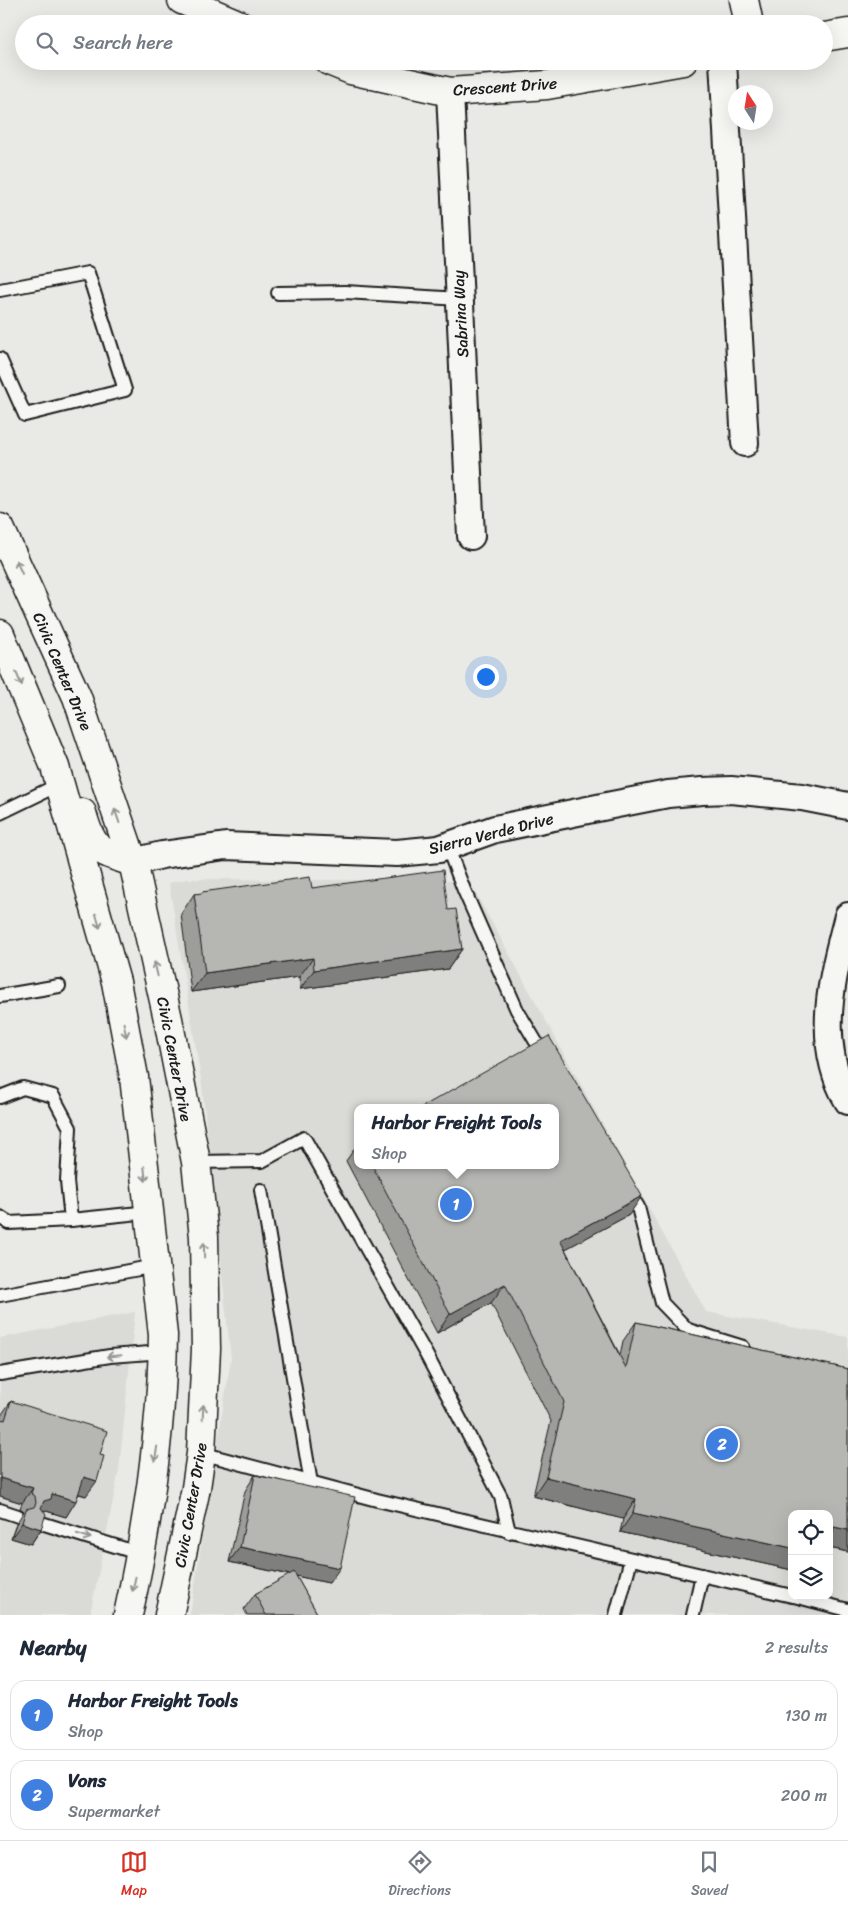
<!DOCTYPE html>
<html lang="en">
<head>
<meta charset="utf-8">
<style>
  :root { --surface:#fff; --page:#f6f6f7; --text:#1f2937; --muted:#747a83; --line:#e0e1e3; --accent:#d93025 }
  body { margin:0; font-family:Sriracha,sans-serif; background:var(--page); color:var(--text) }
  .controls { position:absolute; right:15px; bottom:15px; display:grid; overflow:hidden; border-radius:10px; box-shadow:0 5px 20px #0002 }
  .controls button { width:45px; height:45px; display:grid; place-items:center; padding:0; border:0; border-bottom:1px solid var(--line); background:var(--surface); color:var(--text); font:25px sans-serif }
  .compass { position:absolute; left:728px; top:85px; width:45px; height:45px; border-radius:50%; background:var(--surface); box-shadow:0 5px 20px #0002; rotate:348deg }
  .you { position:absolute; left:485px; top:676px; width:18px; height:18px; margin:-12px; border:4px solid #fff; border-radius:50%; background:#1a73e8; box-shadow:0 0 0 8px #1a73e833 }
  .badge { display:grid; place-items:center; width:32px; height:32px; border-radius:50%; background:var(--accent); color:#fff; font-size:16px; font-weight:700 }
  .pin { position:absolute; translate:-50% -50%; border:2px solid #fff; box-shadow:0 1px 5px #0006 }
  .popup { position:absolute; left:354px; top:1104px; width:205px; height:65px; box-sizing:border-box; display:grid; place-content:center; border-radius:10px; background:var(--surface); filter:drop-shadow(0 1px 4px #0005); font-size:16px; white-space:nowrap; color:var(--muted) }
  .popup b { font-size:19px; color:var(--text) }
  .popup::after { content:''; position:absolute; left:50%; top:100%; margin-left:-10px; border:10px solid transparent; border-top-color:var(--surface) }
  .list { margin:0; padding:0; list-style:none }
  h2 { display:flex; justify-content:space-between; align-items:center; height:65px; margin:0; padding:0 20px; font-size:21px }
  h2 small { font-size:16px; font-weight:400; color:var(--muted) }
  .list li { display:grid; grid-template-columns:32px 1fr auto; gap:15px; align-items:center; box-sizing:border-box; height:70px; margin:0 10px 10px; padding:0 10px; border:1px solid var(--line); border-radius:15px }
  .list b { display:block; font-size:19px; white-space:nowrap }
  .list p { margin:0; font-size:16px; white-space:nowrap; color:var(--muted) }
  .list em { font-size:16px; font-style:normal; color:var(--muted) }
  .icon { flex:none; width:28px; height:28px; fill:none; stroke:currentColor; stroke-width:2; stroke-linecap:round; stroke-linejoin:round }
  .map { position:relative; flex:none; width:848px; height:1615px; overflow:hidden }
  .search { position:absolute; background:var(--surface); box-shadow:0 5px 20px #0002; left:15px; right:15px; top:15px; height:55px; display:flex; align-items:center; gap:12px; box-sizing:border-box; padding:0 18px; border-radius:28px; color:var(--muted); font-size:19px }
  .sheet { height:225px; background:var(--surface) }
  nav { display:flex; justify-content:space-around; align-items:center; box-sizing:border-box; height:70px; border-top:1px solid var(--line); background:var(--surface); font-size:14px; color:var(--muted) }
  nav a { display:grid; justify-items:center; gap:2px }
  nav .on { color:var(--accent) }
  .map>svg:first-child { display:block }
</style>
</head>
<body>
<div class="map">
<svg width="848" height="1615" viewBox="0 0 848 1615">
  <rect width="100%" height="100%" fill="#e9e9e5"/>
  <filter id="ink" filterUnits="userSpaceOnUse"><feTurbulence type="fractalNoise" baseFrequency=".02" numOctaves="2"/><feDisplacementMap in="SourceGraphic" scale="10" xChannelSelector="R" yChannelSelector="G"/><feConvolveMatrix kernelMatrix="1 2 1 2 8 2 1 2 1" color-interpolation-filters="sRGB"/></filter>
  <g filter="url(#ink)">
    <!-- built -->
    <g fill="#dadad6" fill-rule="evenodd">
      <path d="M187 879 469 881 706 1312 848 1337V1615H190L231 1359 202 1085 169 883ZM357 1108H555V1165H357ZM792 1514H829V1596H792Z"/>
      <polygon points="135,1312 119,1470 90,1615 0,1615 0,1338"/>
    </g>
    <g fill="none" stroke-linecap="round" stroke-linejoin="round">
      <!-- lane casing -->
      <g stroke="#1c1c1c" stroke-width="16">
        <g id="lane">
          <polyline points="0,290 88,273 125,390 25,415 0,359"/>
          <polyline points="278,293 345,292 460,299"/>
          <polyline points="0,813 60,784"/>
          <polyline points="447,846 464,890 517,1010 545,1057"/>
          <polyline points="0,996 59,986"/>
          <polyline points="0,1097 23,1088 53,1096 70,1128 67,1181 71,1220"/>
          <polyline points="196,1162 262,1161 304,1138 427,1356 501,1497 509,1532"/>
          <polyline points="261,1190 311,1483"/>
          <polyline points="628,1191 638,1207 662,1303 688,1330 743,1347"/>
          <polyline points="0,1217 9,1223 71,1220 149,1212"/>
          <polyline points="0,1295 155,1266"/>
          <polyline points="0,1374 110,1356 163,1352"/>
          <polyline points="201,1453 377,1500 792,1596"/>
          <polyline points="0,1510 18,1516"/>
          <polyline points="38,1522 141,1554"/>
          <polyline points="794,1596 848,1610"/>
          <polyline points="616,1615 631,1559"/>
          <polyline points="693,1615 702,1575"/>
        </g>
      </g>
      <!-- street casing -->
      <g stroke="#1c1c1c" stroke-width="30">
        <g id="street">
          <polyline points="723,61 745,443"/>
          <polyline points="450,92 471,536"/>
          <polyline points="133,862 162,855 226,846 397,853 439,849 495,829 612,805 668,794 702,791 731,790 802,797 848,806"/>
          <path d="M848 916C832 977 814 1043 848 1101"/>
        </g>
      </g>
      <!-- secondary casing -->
      <g stroke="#1c1c1c" stroke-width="31">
        <g id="secondary">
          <polyline points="182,0 238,24"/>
          <polyline points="744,0 749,24"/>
          <polyline points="824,37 848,33"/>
          <polyline points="329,61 351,70 450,92 547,85 683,61"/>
          <polyline points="0,528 77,697 133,862 168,1019 196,1162 204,1237 206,1349 201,1453 196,1488 169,1615"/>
          <path d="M0 634 55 767 116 982 134 1077 163 1335C162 1430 148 1523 128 1615"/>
          <path d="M82 813C92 850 98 851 133 862"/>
        </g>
      </g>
      <!-- lane -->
      <use href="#lane" stroke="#f6f6f2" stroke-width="12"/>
      <!-- street -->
      <use href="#street" stroke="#f6f6f2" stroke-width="26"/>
      <!-- secondary -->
      <use href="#secondary" stroke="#f6f6f2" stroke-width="28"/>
    </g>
    <!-- wall -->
    <g fill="#9d9d9a" stroke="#1c1c1c">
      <polygon points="312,888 448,910 462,949 448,969 300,989 299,977 191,992 181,914 194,894 200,894 202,892"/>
      <polygon points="357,1145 357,1165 555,1165 629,1215 565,1249 620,1355 623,1341 636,1322 848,1369 848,1552 829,1548 829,1514 792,1514 792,1570 620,1532 623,1519 533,1496 551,1421 491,1303 437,1333 346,1161"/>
      <polygon points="11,1401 86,1496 79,1494 66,1517 43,1510 41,1529 31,1544 11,1538 16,1524 24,1511 20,1508 22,1503 0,1496 0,1417"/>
      <polygon points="255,1475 329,1583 296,1576 318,1615 247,1615 244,1609 255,1594 290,1575 229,1562 245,1491"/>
    </g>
    <!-- shaded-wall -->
    <g fill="#7f7f7d" stroke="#1c1c1c">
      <polygon points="462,949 448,969 300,989 314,970"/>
      <polygon points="313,958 299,977 191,992 205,973"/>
      <polygon points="642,1196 629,1215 547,1259 560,1240"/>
      <polygon points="505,1284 491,1303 437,1333 450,1314"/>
      <polygon points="84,1477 97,1481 86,1496 73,1492"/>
      <polygon points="546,1477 636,1499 623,1519 533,1496"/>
      <polygon points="0,1478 33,1488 22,1503 0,1496"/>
      <polygon points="52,1494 76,1501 66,1517 43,1510 40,1514 33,1516 44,1501"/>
      <polygon points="633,1513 792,1548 792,1570 620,1532"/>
      <polygon points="22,1523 41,1529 31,1544 11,1538"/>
      <polygon points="834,1527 848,1530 848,1552 829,1548 829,1534"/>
      <polygon points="240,1547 340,1568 329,1583 229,1562"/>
    </g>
    <!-- building -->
    <g fill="#b6b6b3" stroke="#1c1c1c">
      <polygon points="443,870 448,910 456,909 462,949 314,970 313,958 205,973 194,894 202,893 202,892 310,877 312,888"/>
      <polygon points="549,1036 642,1196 560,1240 626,1368 636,1322 848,1369 848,1530 834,1527 831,1542 829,1541 829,1514 792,1514 792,1548 633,1513 636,1499 546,1477 564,1402 505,1284 450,1314 372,1165 555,1165 555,1108 420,1108"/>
      <polygon points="11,1401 107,1431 100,1455 104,1456 97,1481 84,1477 76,1501 52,1494 51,1499 44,1501 41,1508 46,1514 41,1529 22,1523 26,1509 34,1507 36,1503 35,1496 31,1493 33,1488 0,1478 0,1419 5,1420"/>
      <polygon points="255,1475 355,1497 340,1568 240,1547"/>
      <polygon points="294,1572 318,1615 266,1615 255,1594"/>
    </g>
    <!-- one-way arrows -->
    <defs><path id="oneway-shaft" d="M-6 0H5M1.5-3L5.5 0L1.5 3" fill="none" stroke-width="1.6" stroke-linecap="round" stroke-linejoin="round" transform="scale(1.25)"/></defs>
    <g stroke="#949492">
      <use href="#oneway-shaft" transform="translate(19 567) rotate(-114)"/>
      <use href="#oneway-shaft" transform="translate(19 679) rotate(67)"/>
      <use href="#oneway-shaft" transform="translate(117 816) rotate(-109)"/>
      <use href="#oneway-shaft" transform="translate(98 921) rotate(74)"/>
      <use href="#oneway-shaft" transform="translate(156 969) rotate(-103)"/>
      <use href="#oneway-shaft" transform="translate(125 1030) rotate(79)"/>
      <use href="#oneway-shaft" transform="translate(145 1174) rotate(84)"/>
      <use href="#oneway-shaft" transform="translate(204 1250) rotate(-91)"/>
      <use href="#oneway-shaft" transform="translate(114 1356) rotate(175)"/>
      <use href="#oneway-shaft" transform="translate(203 1412) rotate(-87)"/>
      <use href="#oneway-shaft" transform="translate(156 1454) rotate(99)"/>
      <use href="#oneway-shaft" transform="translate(84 1536) rotate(17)"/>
      <use href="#oneway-shaft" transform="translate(134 1584) rotate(102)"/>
    </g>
  </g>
  <g text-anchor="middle" stroke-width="5" stroke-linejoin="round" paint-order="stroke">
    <!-- street labels -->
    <g font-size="16" fill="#1c1c1c" stroke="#f6f6f2">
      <text transform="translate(505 86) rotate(-4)" y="6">Crescent Drive</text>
      <text transform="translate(460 314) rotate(-93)" y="6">Sabrina Way</text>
      <text transform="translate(63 671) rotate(67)" y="6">Civic Center Drive</text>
      <text transform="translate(491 833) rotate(-14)" y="6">Sierra Verde Drive</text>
      <text transform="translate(175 1059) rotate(79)" y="6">Civic Center Drive</text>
      <text transform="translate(190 1505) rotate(-80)" y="6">Civic Center Drive</text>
    </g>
  </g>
</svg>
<div class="controls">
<button><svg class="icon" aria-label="locate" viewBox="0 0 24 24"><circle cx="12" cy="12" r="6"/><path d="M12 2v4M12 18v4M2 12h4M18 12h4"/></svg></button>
<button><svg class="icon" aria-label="layers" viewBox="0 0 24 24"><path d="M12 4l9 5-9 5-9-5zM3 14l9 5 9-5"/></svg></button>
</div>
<svg class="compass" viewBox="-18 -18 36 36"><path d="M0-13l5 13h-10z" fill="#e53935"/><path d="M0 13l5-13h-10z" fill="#747a83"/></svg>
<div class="you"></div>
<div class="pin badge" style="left:456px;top:1204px;background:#3f7fe0">1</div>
<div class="popup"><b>Harbor Freight Tools</b>Shop</div>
<div class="pin badge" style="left:722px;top:1444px;background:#3f7fe0">2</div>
<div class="search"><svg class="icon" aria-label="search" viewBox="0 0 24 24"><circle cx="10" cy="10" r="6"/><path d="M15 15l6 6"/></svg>Search here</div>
</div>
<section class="sheet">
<h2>Nearby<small>2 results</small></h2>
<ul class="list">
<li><span class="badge" style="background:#3f7fe0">1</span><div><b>Harbor Freight Tools</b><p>Shop</p></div><em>130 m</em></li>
<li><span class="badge" style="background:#3f7fe0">2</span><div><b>Vons</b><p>Supermarket</p></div><em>200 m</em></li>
</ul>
</section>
<nav>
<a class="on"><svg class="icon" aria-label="map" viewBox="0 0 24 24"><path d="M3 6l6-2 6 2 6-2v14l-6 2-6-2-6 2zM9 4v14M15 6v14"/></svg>Map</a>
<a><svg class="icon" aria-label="directions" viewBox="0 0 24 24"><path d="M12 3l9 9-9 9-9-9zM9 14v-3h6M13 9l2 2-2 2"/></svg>Directions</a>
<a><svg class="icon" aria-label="saved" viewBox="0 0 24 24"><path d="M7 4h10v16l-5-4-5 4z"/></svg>Saved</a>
</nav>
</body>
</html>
